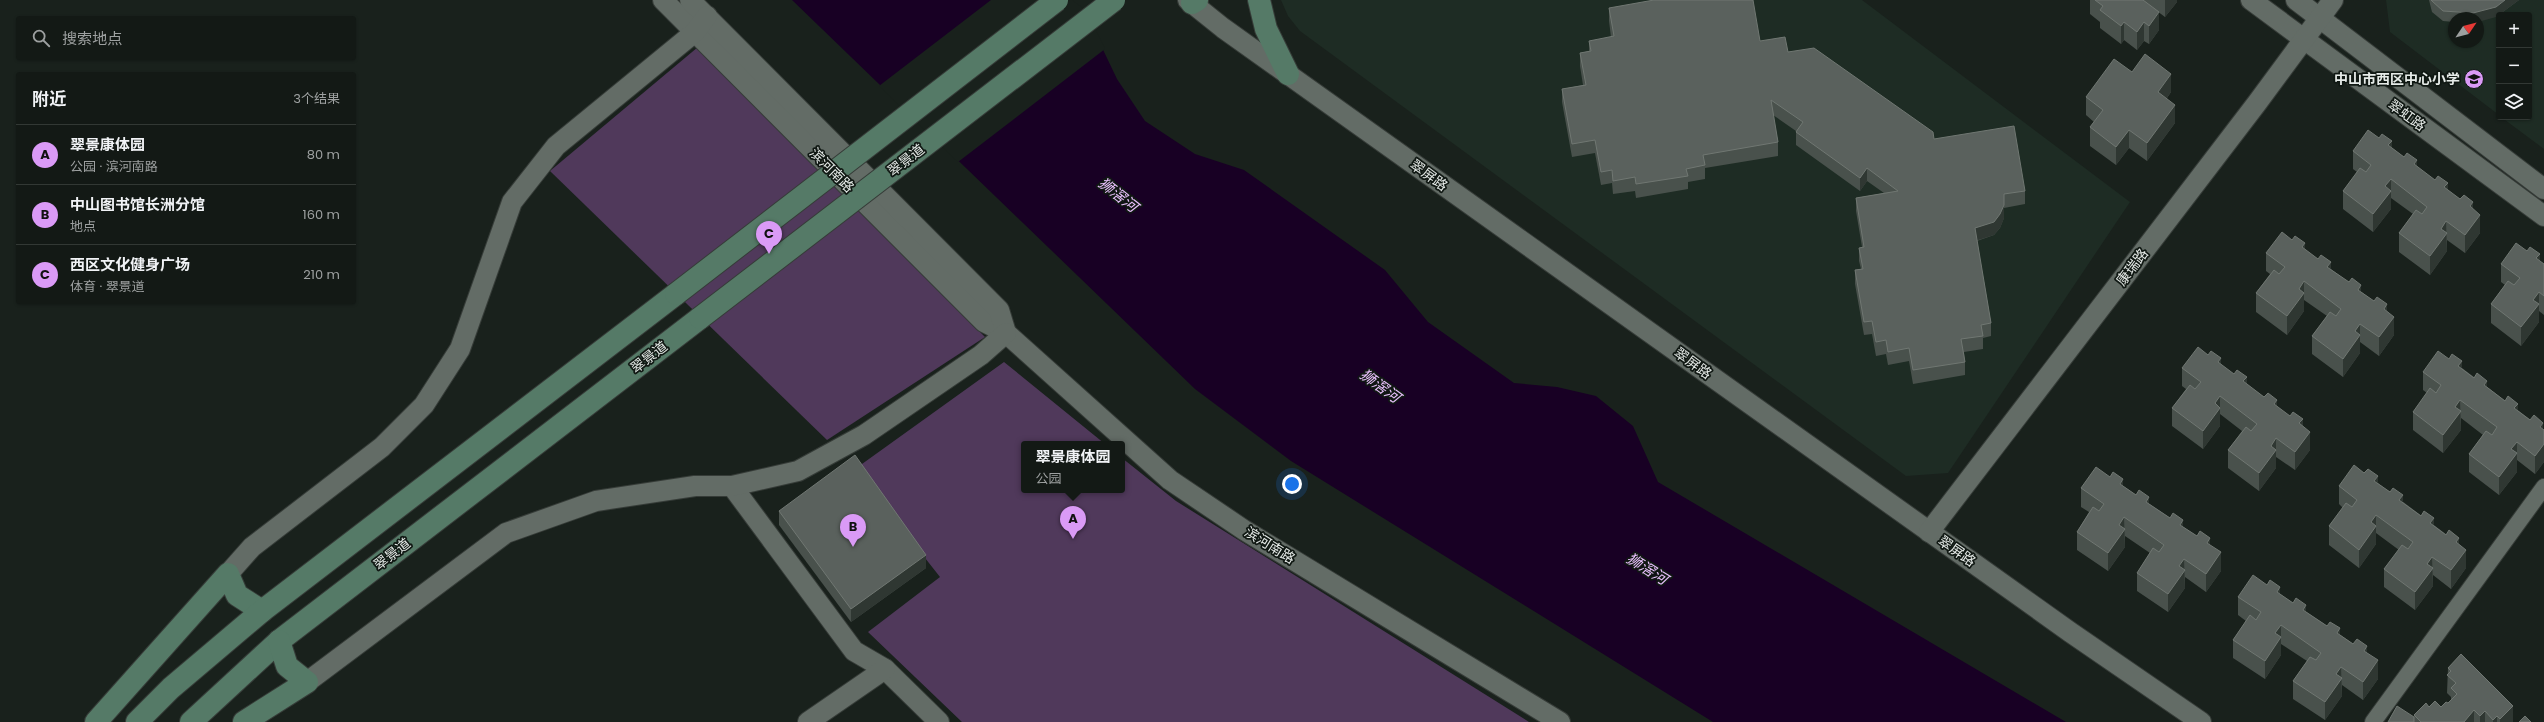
<!DOCTYPE html>
<html lang="zh">
<head>
<meta charset="utf-8">
<style>
  :root { --surface:#131915; --page:#1c221e; --text:#f1f3f6; --muted:#9da0a0; --line:#323834; --accent:#da9af6 }
  body { margin:0; font-family:Poppins,"Noto Sans SC",sans-serif; background:var(--page); color:var(--text) }
  .controls { position:absolute; right:12px; top:12px; display:grid; overflow:hidden; border-radius:4px; box-shadow:0 1px 3px #0004 }
  .controls button { width:36px; height:36px; display:grid; place-items:center; padding:0; border:0; border-bottom:1px solid var(--line); background:var(--surface); color:var(--text); font:20px sans-serif }
  .compass { position:absolute; left:2448px; top:12px; width:36px; height:36px; border-radius:50%; background:var(--surface); box-shadow:0 1px 3px #0004; rotate:55deg }
  .you { position:absolute; left:1292px; top:484px; width:14px; height:14px; margin:-10px; border:3px solid #fff; border-radius:50%; background:#1a73e8; box-shadow:0 0 0 6px #1a73e833 }
  .badge { display:grid; place-items:center; width:26px; height:26px; border-radius:50%; background:var(--accent); color:#111; font-size:13px; font-weight:700 }
  .pin { position:absolute; translate:-50% -33px; filter:drop-shadow(0 1px 2px #0008) }
  .pin::after { content:''; position:absolute; top:21px; width:14px; height:12px; background:inherit; clip-path:polygon(0 0,100% 0,50% 100%) }
  .popup { position:absolute; left:1021px; top:441px; width:104px; height:52px; box-sizing:border-box; display:grid; place-content:center; border-radius:4px; background:var(--surface); filter:drop-shadow(0 1px 3px #0005); font-size:13px; white-space:nowrap; color:var(--muted) }
  .popup b { font-size:15px; color:var(--text) }
  .popup::after { content:''; position:absolute; left:50%; top:100%; margin-left:-8px; border:8px solid transparent; border-top-color:var(--surface) }
  .list { margin:0; padding:0; list-style:none }
  h2 { display:flex; justify-content:space-between; align-items:center; height:52px; margin:0; padding:0 16px; font-size:17px }
  h2 small { font-size:13px; font-weight:400; color:var(--muted) }
  .list li { display:grid; grid-template-columns:26px 1fr auto; gap:12px; align-items:center; box-sizing:border-box; height:60px; padding:0 16px; border-top:1px solid var(--line) }
  .list b { display:block; font-size:15px; white-space:nowrap }
  .list p { margin:0; font-size:13px; white-space:nowrap; color:var(--muted) }
  .list em { font-size:13px; font-style:normal; color:var(--muted) }
  .icon { flex:none; width:22px; height:22px; fill:none; stroke:currentColor; stroke-width:2; stroke-linecap:round; stroke-linejoin:round }
  .map { position:relative; flex:none; width:2544px; height:722px; overflow:hidden }
  .search { position:absolute; background:var(--surface); box-shadow:0 1px 3px #0004; left:16px; top:16px; width:340px; height:44px; display:flex; align-items:center; gap:10px; box-sizing:border-box; padding:0 14px; border-radius:4px; color:var(--muted); font-size:15px }
  .panel { position:absolute; background:var(--surface); box-shadow:0 1px 3px #0004; left:16px; top:72px; width:340px; height:232px; border-radius:4px }
  .map>svg:first-child { display:block }
</style>
</head>
<body>
<div class="map">
<svg width="2544" height="722" viewBox="0 0 2544 722">
  <rect width="100%" height="100%" fill="#19211c"/>
  <!-- built -->
  <g fill="#1e2c24" fill-rule="evenodd">
    <polygon points="1281,0 1862,0 2130,202 1948,473 1906,476 1300,31 1288,16"/>
    <path d="M2386 0H2544V149L2501 117H2529V15H2499V115L2390 32ZM2454 18H2478V42H2454Z"/>
  </g>
  <!-- green -->
  <g fill="#50395b">
    <polygon points="698,47 985,337 827,440 550,171"/>
    <polygon points="1004,362 1105,444 1024,444 1024,490 1122,490 1122,458 1176,501 1529,722 962,722 868,632 940,577 855,469"/>
  </g>
  <!-- water -->
  <polygon fill="#180024" points="792,0 1069,0 1085,12 1117,79 1145,121 1195,154 1244,170 1385,270 1428,322 1514,383 1557,387 1596,396 1633,426 1658,482 2066,722 1713,722 1291,461 1195,389"/>
  <!-- pier -->
  <polygon fill="#19211c" points="991,0 1072,0 1087,11 1105,49 958,162 879,86"/>
  <g fill="none" stroke-linecap="round" stroke-linejoin="round">
    <!-- minor casing -->
    <g stroke="#363c38" stroke-width="18">
      <polyline id="minor" points="2373,722 2544,487"/>
    </g>
    <!-- tertiary casing -->
    <g stroke="#363c38" stroke-width="22">
      <g id="tertiary">
        <polyline points="663,0 984,322 1006,333 1170,480 1244,530 1560,722"/>
        <polyline points="690,0 999,310 1006,333"/>
        <polyline points="1188,0 1223,28 2070,632 2201,722"/>
        <polyline points="2251,0 2544,216"/>
        <polyline points="2296,0 2544,189"/>
        <polyline points="732,486 854,651 885,669 939,722"/>
        <polyline points="1929,532 2257,103 2333,0"/>
        <polyline points="228,574 252,547 382,447 424,405 460,349 512,202 556,146 695,32 707,16"/>
        <polyline points="307,682 506,533 596,501 695,486 732,486 798,471 864,435 981,355 1006,333"/>
        <polyline points="808,722 885,669"/>
      </g>
    </g>
    <!-- secondary casing -->
    <g stroke="#363c38" stroke-width="24">
      <g id="secondary">
        <polyline points="1259,0 1266,29 1288,74"/>
        <polyline points="1192,3 1197,0"/>
        <polyline points="96,722 228,574 237,595 262,611"/>
        <polyline points="137,722 171,688 262,611 676,294"/>
        <polyline points="191,722 279,641 700,318"/>
        <polyline points="244,722 307,682 287,666 279,641"/>
      </g>
    </g>
    <!-- minor -->
    <use href="#minor" stroke="#636c66" stroke-width="16"/>
    <!-- tertiary -->
    <use href="#tertiary" stroke="#636c66" stroke-width="20"/>
    <!-- secondary -->
    <use href="#secondary" stroke="#557a67" stroke-width="22"/>
    <!-- secondary-bridge casing -->
    <g stroke="#363c38" stroke-width="24" stroke-linecap="butt">
      <g id="secondary-bridge">
        <polyline points="676,294 1057,0"/>
        <polyline points="700,318 1114,0"/>
      </g>
    </g>
    <!-- secondary-bridge -->
    <use href="#secondary-bridge" stroke="#557a67" stroke-width="22"/>
  </g>
  <!-- wall -->
  <g fill="#49514c">
    <polygon points="2090,0 2177,0 2177,2 2165,17 2145,2 2159,30 2149,44 2144,41 2137,50 2124,40 2121,44 2100,28 2100,22 2090,14"/>
    <polygon points="2429,0 2519,0 2496,17 2454,18 2454,22 2443,21 2432,12"/>
    <polygon points="1609,8 1760,41 1788,52 1934,139 2025,191 2025,204 2004,208 2004,218 2000,228 1994,235 1977,241 1991,323 1991,336 1983,338 1983,349 1964,352 1965,362 1965,375 1913,384 1909,361 1888,365 1886,354 1876,356 1872,334 1864,335 1855,284 1855,270 1861,269 1859,261 1859,248 1862,247 1856,211 1856,198 1884,193 1867,181 1860,191 1796,145 1796,131 1773,115 1778,142 1778,156 1705,168 1705,179 1688,182 1688,189 1636,198 1635,191 1613,194 1612,183 1601,185 1595,153 1572,157 1562,102 1562,89 1583,85 1580,66 1580,53 1589,51 1589,41 1611,37 1609,21"/>
    <polygon points="2132,72 2171,92 2167,98 2175,123 2147,161 2129,148 2116,165 2090,146 2090,127 2094,122 2086,115 2086,97"/>
    <polygon points="2392,148 2473,209 2480,233 2465,253 2447,240 2447,251 2430,275 2399,252 2399,233 2413,214 2391,198 2391,209 2373,232 2343,209 2343,191 2357,172 2353,169 2353,151"/>
    <polygon points="2292,240 2387,311 2394,335 2379,356 2360,342 2360,353 2343,377 2312,354 2312,336 2327,316 2304,300 2304,311 2287,335 2256,312 2256,293 2270,274 2266,271 2266,253"/>
    <polygon points="2540,261 2544,264 2544,315 2539,311 2539,322 2521,346 2491,323 2491,304 2505,285 2501,282 2501,264"/>
    <polygon points="2221,365 2303,426 2310,450 2295,470 2276,457 2276,468 2259,491 2228,468 2228,450 2242,431 2220,414 2220,426 2203,449 2172,426 2172,408 2186,389 2182,386 2182,368"/>
    <polygon points="2462,368 2544,430 2544,462 2535,474 2517,460 2517,472 2499,495 2469,472 2469,454 2483,435 2461,418 2461,430 2443,453 2413,430 2413,412 2427,393 2423,390 2423,372"/>
    <polygon points="2378,483 2459,544 2466,568 2451,589 2433,575 2433,586 2415,610 2384,587 2384,569 2399,550 2376,533 2376,544 2359,568 2329,545 2329,526 2343,508 2339,504 2339,486"/>
    <polygon points="2123,486 2210,545 2221,571 2206,592 2185,577 2185,588 2168,612 2137,591 2137,573 2150,553 2125,536 2125,547 2108,571 2077,550 2077,532 2089,512 2081,507 2081,488"/>
    <polygon points="779,511 926,568 851,622 779,525"/>
    <polygon points="2280,594 2367,653 2378,679 2363,700 2342,685 2342,696 2325,720 2293,699 2293,681 2307,661 2281,644 2281,655 2265,679 2233,658 2233,640 2246,621 2238,615 2238,597"/>
    <polygon points="2448,668 2513,722 2388,722 2414,717 2414,715 2429,707 2441,707 2448,703 2451,700 2451,697 2447,693"/>
  </g>
  <!-- shaded-wall -->
  <g fill="#2f3732">
    <polygon points="2165,0 2177,0 2177,2 2165,17"/>
    <polygon points="2505,0 2519,0 2496,17 2478,22 2478,18 2473,18 2473,13"/>
    <polygon points="2159,12 2159,30 2149,44 2149,26"/>
    <polygon points="2124,22 2124,40 2121,44 2121,26"/>
    <polygon points="2144,22 2144,41 2137,50 2137,32"/>
    <polygon points="2171,74 2171,92 2158,110 2158,92"/>
    <polygon points="2175,105 2175,123 2147,161 2147,143"/>
    <polygon points="2129,130 2129,148 2116,165 2116,147"/>
    <polygon points="2392,141 2392,159 2388,145"/>
    <polygon points="2417,160 2417,178 2414,164"/>
    <polygon points="1867,168 1867,181 1860,191 1860,178"/>
    <polygon points="2391,179 2391,209 2373,232 2373,214 2385,186"/>
    <polygon points="2448,183 2448,201 2444,187"/>
    <polygon points="2473,202 2473,220 2470,206"/>
    <polygon points="2004,205 2004,218 2000,228 1994,235 1975,241 1975,228"/>
    <polygon points="2480,215 2480,233 2465,253 2465,235"/>
    <polygon points="2446,221 2447,251 2430,275 2430,256 2441,229"/>
    <polygon points="2305,243 2305,261 2302,247"/>
    <polygon points="2540,254 2540,272 2536,258"/>
    <polygon points="2331,262 2331,281 2327,267"/>
    <polygon points="2304,281 2304,311 2287,335 2287,316 2299,289"/>
    <polygon points="2361,285 2361,304 2358,290"/>
    <polygon points="2539,292 2539,322 2521,346 2521,327 2533,300"/>
    <polygon points="2387,304 2387,323 2384,309"/>
    <polygon points="2394,317 2394,335 2379,356 2379,337"/>
    <polygon points="2360,324 2360,353 2343,377 2343,359 2355,331"/>
    <polygon points="2221,358 2221,376 2218,362"/>
    <polygon points="2462,361 2462,380 2458,366"/>
    <polygon points="2247,377 2247,395 2243,381"/>
    <polygon points="2487,381 2487,399 2484,385"/>
    <polygon points="2220,396 2220,426 2203,449 2203,431 2215,403"/>
    <polygon points="2277,400 2277,418 2274,404"/>
    <polygon points="2460,400 2461,430 2443,453 2443,435 2455,407"/>
    <polygon points="2518,404 2518,422 2514,408"/>
    <polygon points="2303,419 2303,437 2299,423"/>
    <polygon points="2543,423 2543,441 2540,427"/>
    <polygon points="2310,432 2310,450 2295,470 2295,452"/>
    <polygon points="2276,438 2276,468 2259,491 2259,473 2271,446"/>
    <polygon points="2517,442 2517,472 2499,495 2499,477 2511,449"/>
    <polygon points="2544,444 2544,462 2535,474 2535,456"/>
    <polygon points="2378,476 2378,495 2374,481"/>
    <polygon points="2123,479 2123,497 2120,484"/>
    <polygon points="2403,495 2403,514 2399,500"/>
    <polygon points="2149,497 2149,515 2146,502"/>
    <polygon points="2376,515 2376,544 2359,568 2359,550 2371,522"/>
    <polygon points="2124,517 2125,547 2108,571 2108,553 2119,525"/>
    <polygon points="2434,518 2434,537 2430,523"/>
    <polygon points="2183,520 2183,538 2180,525"/>
    <polygon points="2210,538 2210,556 2207,543"/>
    <polygon points="2459,538 2459,556 2456,542"/>
    <polygon points="2466,550 2466,568 2451,589 2451,570"/>
    <polygon points="2221,552 2221,571 2206,592 2206,574"/>
    <polygon points="926,555 926,568 851,622 851,609"/>
    <polygon points="2432,557 2433,586 2415,610 2415,592 2427,564"/>
    <polygon points="2184,559 2185,588 2168,612 2168,594 2179,566"/>
    <polygon points="2280,587 2280,605 2277,592"/>
    <polygon points="2306,605 2306,624 2303,610"/>
    <polygon points="2281,625 2281,655 2265,679 2265,661 2275,633"/>
    <polygon points="2340,628 2340,646 2337,633"/>
    <polygon points="2367,646 2367,665 2364,651"/>
    <polygon points="2378,660 2378,679 2363,700 2363,682"/>
    <polygon points="2341,667 2342,696 2325,720 2325,702 2336,674"/>
    <polygon points="2513,706 2513,722 2500,722 2500,719"/>
    <polygon points="2474,710 2474,722 2464,722"/>
    <polygon points="2485,711 2485,722 2480,722 2480,716"/>
    <polygon points="2497,716 2497,722 2493,722 2493,720"/>
  </g>
  <!-- building -->
  <g fill="#5a615d" stroke="#707772">
    <polygon points="1654,0 1753,0 1760,41 1785,37 1788,52 1814,48 1933,132 1934,139 2014,126 2025,191 2004,194 2004,205 2000,214 1994,222 1975,228 1991,323 1981,325 1983,336 1961,339 1965,362 1913,370 1909,348 1888,352 1886,340 1876,342 1872,321 1864,322 1855,270 1863,269 1859,248 1864,247 1856,198 1898,191 1867,168 1860,178 1796,132 1803,122 1771,100 1778,142 1703,155 1705,165 1686,169 1688,176 1636,184 1635,177 1613,181 1612,170 1601,172 1595,140 1572,144 1562,89 1586,85 1580,53 1591,51 1589,41 1614,36 1609,8"/>
    <polygon points="2095,0 2143,0 2159,12 2149,26 2144,22 2137,32 2124,22 2121,26 2100,10 2103,6"/>
    <polygon points="2431,0 2505,0 2496,7 2473,13 2443,11 2432,1"/>
    <polygon points="2145,54 2171,74 2158,92 2175,105 2147,143 2129,130 2116,147 2090,127 2103,110 2086,97 2114,59 2132,72"/>
    <polygon points="2368,130 2379,138 2382,134 2392,141 2388,145 2404,157 2407,153 2417,160 2414,164 2435,180 2438,176 2448,183 2444,187 2460,199 2464,195 2473,202 2470,206 2480,215 2465,235 2446,221 2441,229 2447,233 2430,256 2399,233 2416,210 2422,214 2427,207 2391,179 2385,186 2391,191 2373,214 2343,191 2360,168 2366,172 2371,165 2353,151"/>
    <polygon points="2282,232 2292,240 2295,236 2305,243 2302,247 2318,259 2321,255 2331,262 2327,267 2349,282 2352,278 2361,285 2358,290 2374,301 2377,297 2387,304 2384,309 2394,317 2379,337 2360,324 2355,331 2360,335 2343,359 2312,336 2330,312 2336,316 2341,309 2304,281 2299,289 2304,293 2287,316 2256,293 2274,270 2279,274 2285,267 2266,253"/>
    <polygon points="2516,243 2527,251 2530,247 2540,254 2536,258 2544,264 2544,296 2539,292 2533,300 2539,304 2521,327 2491,304 2508,281 2514,285 2520,278 2501,264"/>
    <polygon points="2198,347 2208,355 2211,351 2221,358 2218,362 2234,374 2237,370 2247,377 2243,381 2264,397 2268,393 2277,400 2274,404 2290,416 2293,412 2303,419 2299,423 2310,432 2295,452 2276,438 2271,446 2276,450 2259,473 2228,450 2246,427 2251,431 2257,424 2220,396 2215,403 2220,408 2203,431 2172,408 2190,385 2195,389 2201,382 2182,368"/>
    <polygon points="2438,351 2449,359 2452,354 2462,361 2458,366 2474,378 2477,373 2487,381 2484,385 2505,401 2508,396 2518,404 2514,408 2530,420 2534,415 2543,423 2540,427 2544,430 2544,444 2535,456 2517,442 2511,449 2517,453 2499,477 2469,454 2486,431 2492,435 2497,427 2460,400 2455,407 2461,411 2443,435 2413,412 2430,388 2436,393 2441,385 2423,372"/>
    <polygon points="855,455 926,555 851,609 779,511"/>
    <polygon points="2354,465 2364,473 2368,469 2378,476 2374,481 2390,492 2393,488 2403,495 2399,500 2421,516 2424,511 2434,518 2430,523 2446,535 2449,530 2459,538 2456,542 2466,550 2451,570 2432,557 2427,564 2433,568 2415,592 2384,569 2402,545 2408,549 2413,542 2376,515 2371,522 2376,526 2359,550 2329,526 2346,503 2352,507 2357,500 2339,486"/>
    <polygon points="2096,467 2110,477 2113,472 2123,479 2120,484 2136,495 2139,490 2149,497 2146,502 2170,518 2173,513 2183,520 2180,525 2197,536 2200,531 2210,538 2207,543 2221,552 2206,574 2184,559 2179,566 2185,570 2168,594 2137,573 2153,548 2159,552 2164,545 2124,517 2119,525 2125,529 2108,553 2077,532 2093,507 2099,511 2104,504 2081,488"/>
    <polygon points="2253,575 2267,585 2270,580 2280,587 2277,592 2293,603 2296,598 2306,605 2303,610 2327,626 2330,622 2340,628 2337,633 2353,644 2357,639 2367,646 2364,651 2378,660 2363,682 2341,667 2336,674 2342,678 2325,702 2293,681 2310,657 2316,660 2321,653 2281,625 2275,633 2281,637 2265,661 2233,640 2250,615 2256,620 2261,612 2238,597"/>
    <polygon points="2461,654 2513,706 2500,719 2497,716 2493,720 2485,711 2480,716 2474,710 2464,722 2421,722 2414,715 2426,703 2429,707 2435,701 2441,707 2446,702 2448,703 2457,694 2451,688 2456,683 2447,675 2451,671 2448,668"/>
    <polygon points="2397,706 2414,717 2414,722 2388,722"/>
    <polygon points="2525,716 2531,722 2519,722"/>
  </g>
  <!-- icons -->
  <defs>
    <g id="school-disc" transform="scale(1)"><circle r="9.5" fill="#da9af6" stroke="#101813"/><path d="M0-5L7-2L0 1L-7-2ZM-4 1L0 2.5L4 1V4Q0 6-4 4Z" fill="#111"/></g>
  </defs>
  <g fill-rule="evenodd">
    <use href="#school-disc" x="2474" y="79"/>
  </g>
  <g text-anchor="middle" stroke-width="3.5" stroke-linejoin="round" paint-order="stroke">
    <!-- poi labels -->
    <g font-size="14" font-weight="bold" fill="#e6ebe8" stroke="#101813" text-anchor="end">
      <text x="2460" y="84">中山市西区中心小学</text>
    </g>
    <!-- street labels -->
    <g font-size="14" fill="#e6ebe8" stroke="#101813">
      <text transform="translate(2407 115) rotate(36)" y="5">翠虹路</text>
      <text transform="translate(906 160) rotate(-38)" y="5">翠景道</text>
      <text transform="translate(832 170) rotate(45)" y="5">滨河南路</text>
      <text transform="translate(1429 175) rotate(36)" y="5">翠屏路</text>
      <text transform="translate(2132 267) rotate(-53)" y="5">康瑞路</text>
      <text transform="translate(649 357) rotate(-38)" y="5">翠景道</text>
      <text transform="translate(1693 363) rotate(36)" y="5">翠屏路</text>
      <text transform="translate(1270 545) rotate(32)" y="5">滨河南路</text>
      <text transform="translate(1957 551) rotate(35)" y="5">翠屏路</text>
      <text transform="translate(392 554) rotate(-38)" y="5">翠景道</text>
    </g>
    <!-- water labels -->
    <g font-size="15" font-style="italic" fill="#ebc2ff" stroke="#101813">
      <text transform="translate(1118 195) rotate(38)" y="5">狮滘河</text>
      <text transform="translate(1380 386) rotate(36)" y="5">狮滘河</text>
      <text transform="translate(1647 569) rotate(32)" y="5">狮滘河</text>
    </g>
  </g>
</svg>
<div class="controls">
<button>+</button>
<button>−</button>
<button><svg class="icon" aria-label="layers" viewBox="0 0 24 24"><path d="M12 4l9 5-9 5-9-5zM3 14l9 5 9-5"/></svg></button>
</div>
<svg class="compass" viewBox="-18 -18 36 36"><path d="M0-13l5 13h-10z" fill="#e53935"/><path d="M0 13l5-13h-10z" fill="#9da0a0"/></svg>
<div class="you"></div>
<div class="pin badge" style="left:1073px;top:539px">A</div>
<div class="popup"><b>翠景康体园</b>公园</div>
<div class="pin badge" style="left:853px;top:547px">B</div>
<div class="pin badge" style="left:769px;top:254px">C</div>
<div class="search"><svg class="icon" aria-label="search" viewBox="0 0 24 24"><circle cx="10" cy="10" r="6"/><path d="M15 15l6 6"/></svg>搜索地点</div>
<section class="panel">
<h2>附近<small>3个结果</small></h2>
<ul class="list">
<li><span class="badge">A</span><div><b>翠景康体园</b><p>公园 · 滨河南路</p></div><em>80 m</em></li>
<li><span class="badge">B</span><div><b>中山图书馆长洲分馆</b><p>地点</p></div><em>160 m</em></li>
<li><span class="badge">C</span><div><b>西区文化健身广场</b><p>体育 · 翠景道</p></div><em>210 m</em></li>
</ul>
</section>
</div>
</body>
</html>
